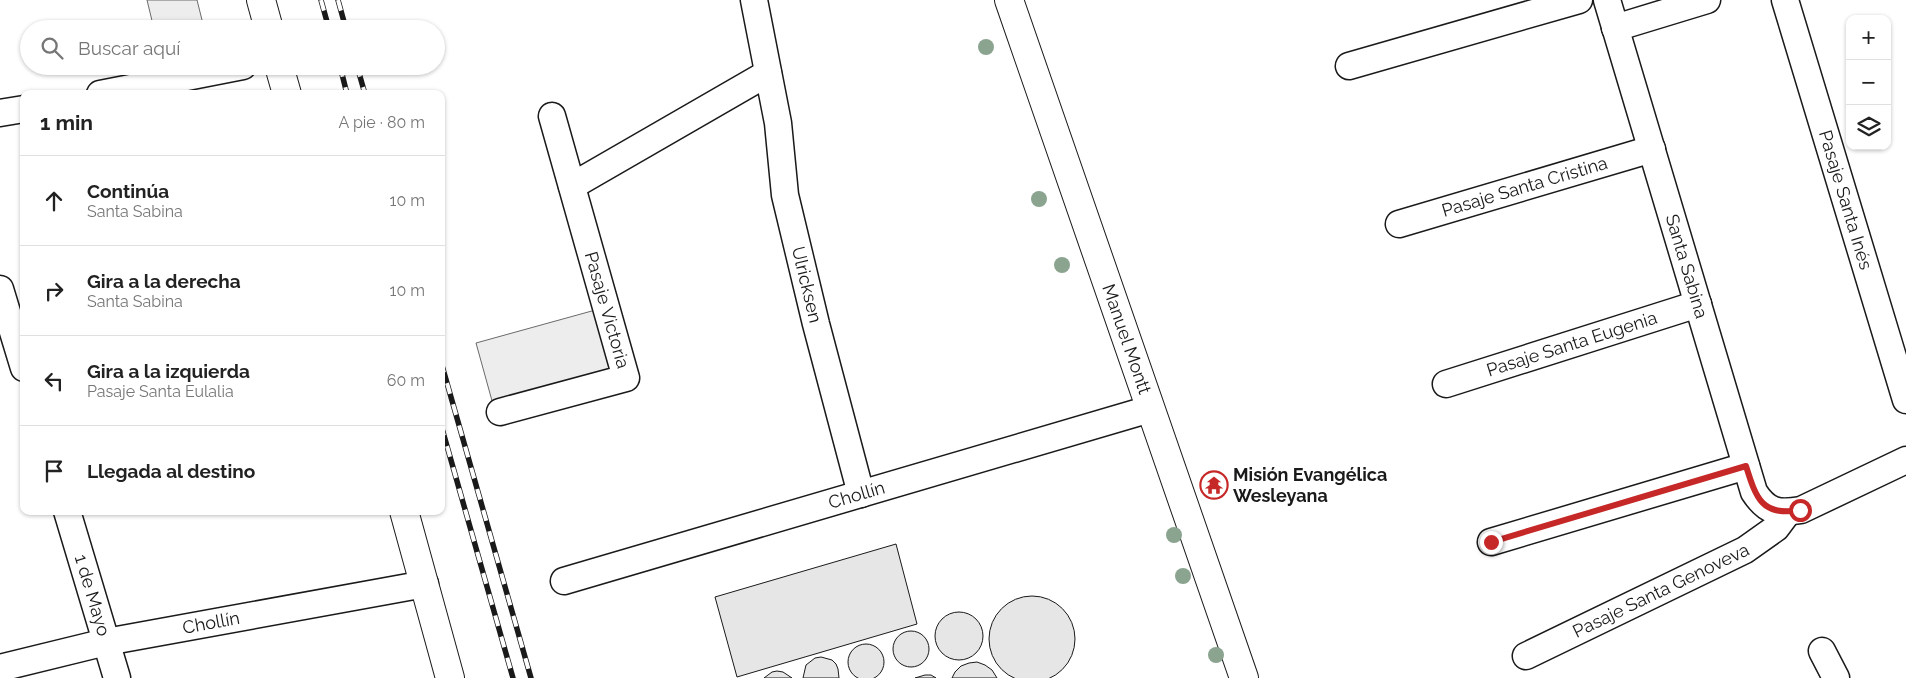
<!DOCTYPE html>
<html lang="es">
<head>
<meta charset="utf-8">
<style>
  :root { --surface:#fff; --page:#f6f6f6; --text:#222; --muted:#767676; --line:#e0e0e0 }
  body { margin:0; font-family:Raleway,sans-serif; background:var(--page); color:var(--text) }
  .controls { position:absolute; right:15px; top:15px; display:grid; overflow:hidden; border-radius:10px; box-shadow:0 1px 4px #0004 }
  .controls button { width:45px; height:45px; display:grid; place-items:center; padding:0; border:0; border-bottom:1px solid var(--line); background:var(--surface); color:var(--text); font:25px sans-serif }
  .stop { position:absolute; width:15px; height:15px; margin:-11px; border:4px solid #c62828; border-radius:50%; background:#fff }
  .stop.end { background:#c62828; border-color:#fff; box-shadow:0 1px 5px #0008 }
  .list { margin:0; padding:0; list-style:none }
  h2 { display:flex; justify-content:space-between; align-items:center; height:65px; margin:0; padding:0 20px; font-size:21px }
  h2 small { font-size:16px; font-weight:400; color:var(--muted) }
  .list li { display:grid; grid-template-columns:32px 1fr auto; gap:15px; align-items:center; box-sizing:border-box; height:90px; padding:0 20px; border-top:1px solid var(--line) }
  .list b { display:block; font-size:19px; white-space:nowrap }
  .list p { margin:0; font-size:16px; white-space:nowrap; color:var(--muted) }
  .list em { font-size:16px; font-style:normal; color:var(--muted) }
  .icon { flex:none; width:28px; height:28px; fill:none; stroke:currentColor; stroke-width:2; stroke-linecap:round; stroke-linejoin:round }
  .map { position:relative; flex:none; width:1906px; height:678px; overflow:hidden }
  .search { position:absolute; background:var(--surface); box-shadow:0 1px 4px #0004; left:20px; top:20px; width:425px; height:55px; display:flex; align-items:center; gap:12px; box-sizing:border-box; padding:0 18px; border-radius:28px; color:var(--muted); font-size:19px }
  .panel { position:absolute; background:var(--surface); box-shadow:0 1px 4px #0004; left:20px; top:90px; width:425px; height:425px; border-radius:10px }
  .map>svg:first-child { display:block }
</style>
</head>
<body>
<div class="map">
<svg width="1906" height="678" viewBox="0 0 1906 678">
  <rect width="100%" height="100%" fill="#fff"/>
  <!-- built -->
  <g fill="#ededed" stroke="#6a6a6a">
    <polygon points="147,0 197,0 203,24 185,29 154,29"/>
    <polygon points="599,309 617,373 494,408 476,343"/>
  </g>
  <!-- building -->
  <g fill="#e6e6e6" stroke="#1a1a1a">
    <polygon points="896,544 917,624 737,677 715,597"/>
    <circle cx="1032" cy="639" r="43"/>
    <circle cx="959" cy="636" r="24"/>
    <circle cx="911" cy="649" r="18"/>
    <circle cx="866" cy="662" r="18"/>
    <polygon points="821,657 832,660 836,664 838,669 839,678 803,678 806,665 815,658"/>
    <polygon points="977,662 985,665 992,670 997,678 952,678 955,672 961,666 969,663"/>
    <polygon points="777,671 783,672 792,678 764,678 772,672"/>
    <polygon points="925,675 931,675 936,678 915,678"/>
  </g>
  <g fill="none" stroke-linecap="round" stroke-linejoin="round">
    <!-- minor casing -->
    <g stroke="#1a1a1a" stroke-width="29">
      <g id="minor">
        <path id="s1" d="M754 0 778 123 785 195 816 324 861 494"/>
        <path id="s2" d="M1607 0 1754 492C1767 512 1778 514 1801 510L1906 460"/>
        <path id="s3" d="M1785 0 1906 400"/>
        <polyline points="1615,28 1707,0"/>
        <polyline points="1349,66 1579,0"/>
        <polyline points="100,94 243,66"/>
        <polyline points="0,113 24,109"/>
        <polyline points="572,186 768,73"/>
        <path id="s4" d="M1399 224 1652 149"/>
        <polyline points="0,289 24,368"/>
        <path id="s5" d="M1446 384 1698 304"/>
        <polyline points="500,412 626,378 552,116"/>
        <path id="s6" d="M67 511 117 678"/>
        <polyline points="1491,542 1746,466"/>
        <path id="s7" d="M564 581 1150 409"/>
        <polyline points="1822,651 1836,678"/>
        <path id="s8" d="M1526 656 1745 550 1776 528 1788 512"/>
        <path id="s9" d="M0 668 106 642 425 584"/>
      </g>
    </g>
    <!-- primary casing -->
    <g stroke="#1a1a1a" stroke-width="30">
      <g id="primary">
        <polyline points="261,0 269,29"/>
        <path id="s10" d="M1009 0 1244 678"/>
        <polyline points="279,66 287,94"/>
        <polyline points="404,511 450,678"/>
      </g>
    </g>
    <!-- minor -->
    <use href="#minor" stroke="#fff" stroke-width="26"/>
    <!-- primary -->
    <use href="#primary" stroke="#fff" stroke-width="28"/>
    <!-- rail casing -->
    <g stroke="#1a1a1a" stroke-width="5.5">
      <g id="rail">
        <polyline points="321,0 329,29"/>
        <polyline points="338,0 346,29"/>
        <polyline points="340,66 347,94"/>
        <polyline points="357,66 365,94"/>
        <polyline points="441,362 531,678"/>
        <polyline points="441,425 513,678"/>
      </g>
    </g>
    <!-- rail -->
    <use href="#rail" stroke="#fff" stroke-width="4" stroke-dasharray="11" stroke-linecap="butt"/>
  </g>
  <!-- trees -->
  <g fill="#8aa48f">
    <circle cx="986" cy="47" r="8"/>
    <circle cx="1039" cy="199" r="8"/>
    <circle cx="1062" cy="265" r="8"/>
    <circle cx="1174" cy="535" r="8"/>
    <circle cx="1183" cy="576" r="8"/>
    <circle cx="1216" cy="655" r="8"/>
  </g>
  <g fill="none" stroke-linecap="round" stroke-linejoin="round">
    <!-- route -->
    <path stroke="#c62828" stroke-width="6" d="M1491 542 1746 466C1756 498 1762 517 1800 510"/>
  </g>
  <!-- icons -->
  <defs>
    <g id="temple-ring" transform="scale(1.4375)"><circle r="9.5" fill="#fff" stroke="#c62828" stroke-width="1.5"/><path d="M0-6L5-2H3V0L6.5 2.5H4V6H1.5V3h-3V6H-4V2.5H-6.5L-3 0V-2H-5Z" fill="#c62828"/></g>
  </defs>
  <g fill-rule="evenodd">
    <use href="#temple-ring" x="1214" y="485"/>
  </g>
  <g text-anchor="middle" stroke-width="4" stroke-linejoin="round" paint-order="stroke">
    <!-- street labels -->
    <g font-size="18" fill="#1a1a1a" stroke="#fff">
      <text dy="6" stroke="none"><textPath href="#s4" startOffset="131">Pasaje Santa Cristina</textPath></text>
      <text dy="6" stroke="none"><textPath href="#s3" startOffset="209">Pasaje Santa Inés</textPath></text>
      <text dy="6" stroke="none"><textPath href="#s2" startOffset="278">Santa Sabina</textPath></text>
      <text dy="6" stroke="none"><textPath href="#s1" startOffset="290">Ulricksen</textPath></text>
      <text transform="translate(607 310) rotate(74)" y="6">Pasaje Victoria</text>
      <text dy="6" stroke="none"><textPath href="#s10" startOffset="359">Manuel Montt</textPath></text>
      <text dy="6" stroke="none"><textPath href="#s5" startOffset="132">Pasaje Santa Eugenia</textPath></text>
      <text dy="6" stroke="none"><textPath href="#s7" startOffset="305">Chollín</textPath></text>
      <text dy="6" stroke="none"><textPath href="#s8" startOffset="150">Pasaje Santa Genoveva</textPath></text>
      <text dy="6" stroke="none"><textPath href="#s6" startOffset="88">1 de Mayo</textPath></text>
      <text dy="6" stroke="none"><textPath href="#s9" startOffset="216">Chollín</textPath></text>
    </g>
    <!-- poi labels -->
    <g font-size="18" font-weight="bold" fill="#1a1a1a" stroke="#fff" text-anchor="start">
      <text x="1233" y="481">Misión Evangélica<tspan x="1233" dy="21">Wesleyana</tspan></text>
    </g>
  </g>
</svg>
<div class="controls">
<button>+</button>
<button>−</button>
<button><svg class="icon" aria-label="layers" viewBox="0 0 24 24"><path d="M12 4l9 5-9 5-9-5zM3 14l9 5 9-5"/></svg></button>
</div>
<div class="stop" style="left:1800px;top:510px"></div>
<div class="stop end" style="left:1491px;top:542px"></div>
<div class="search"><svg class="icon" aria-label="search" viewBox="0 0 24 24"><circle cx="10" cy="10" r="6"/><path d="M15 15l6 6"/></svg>Buscar aquí</div>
<section class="panel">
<h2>1 min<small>A pie · 80 m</small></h2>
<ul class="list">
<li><svg class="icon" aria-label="ahead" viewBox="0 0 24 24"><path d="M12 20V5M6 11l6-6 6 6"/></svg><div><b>Continúa</b><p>Santa Sabina</p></div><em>10 m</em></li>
<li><svg class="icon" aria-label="right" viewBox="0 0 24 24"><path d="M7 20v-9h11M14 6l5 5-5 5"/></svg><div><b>Gira a la derecha</b><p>Santa Sabina</p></div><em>10 m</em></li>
<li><svg class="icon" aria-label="left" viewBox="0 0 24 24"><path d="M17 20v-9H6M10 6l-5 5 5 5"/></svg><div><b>Gira a la izquierda</b><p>Pasaje Santa Eulalia</p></div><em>60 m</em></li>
<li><svg class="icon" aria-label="arrive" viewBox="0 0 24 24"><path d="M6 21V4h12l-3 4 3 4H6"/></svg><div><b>Llegada al destino</b></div></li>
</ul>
</section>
</div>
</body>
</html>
